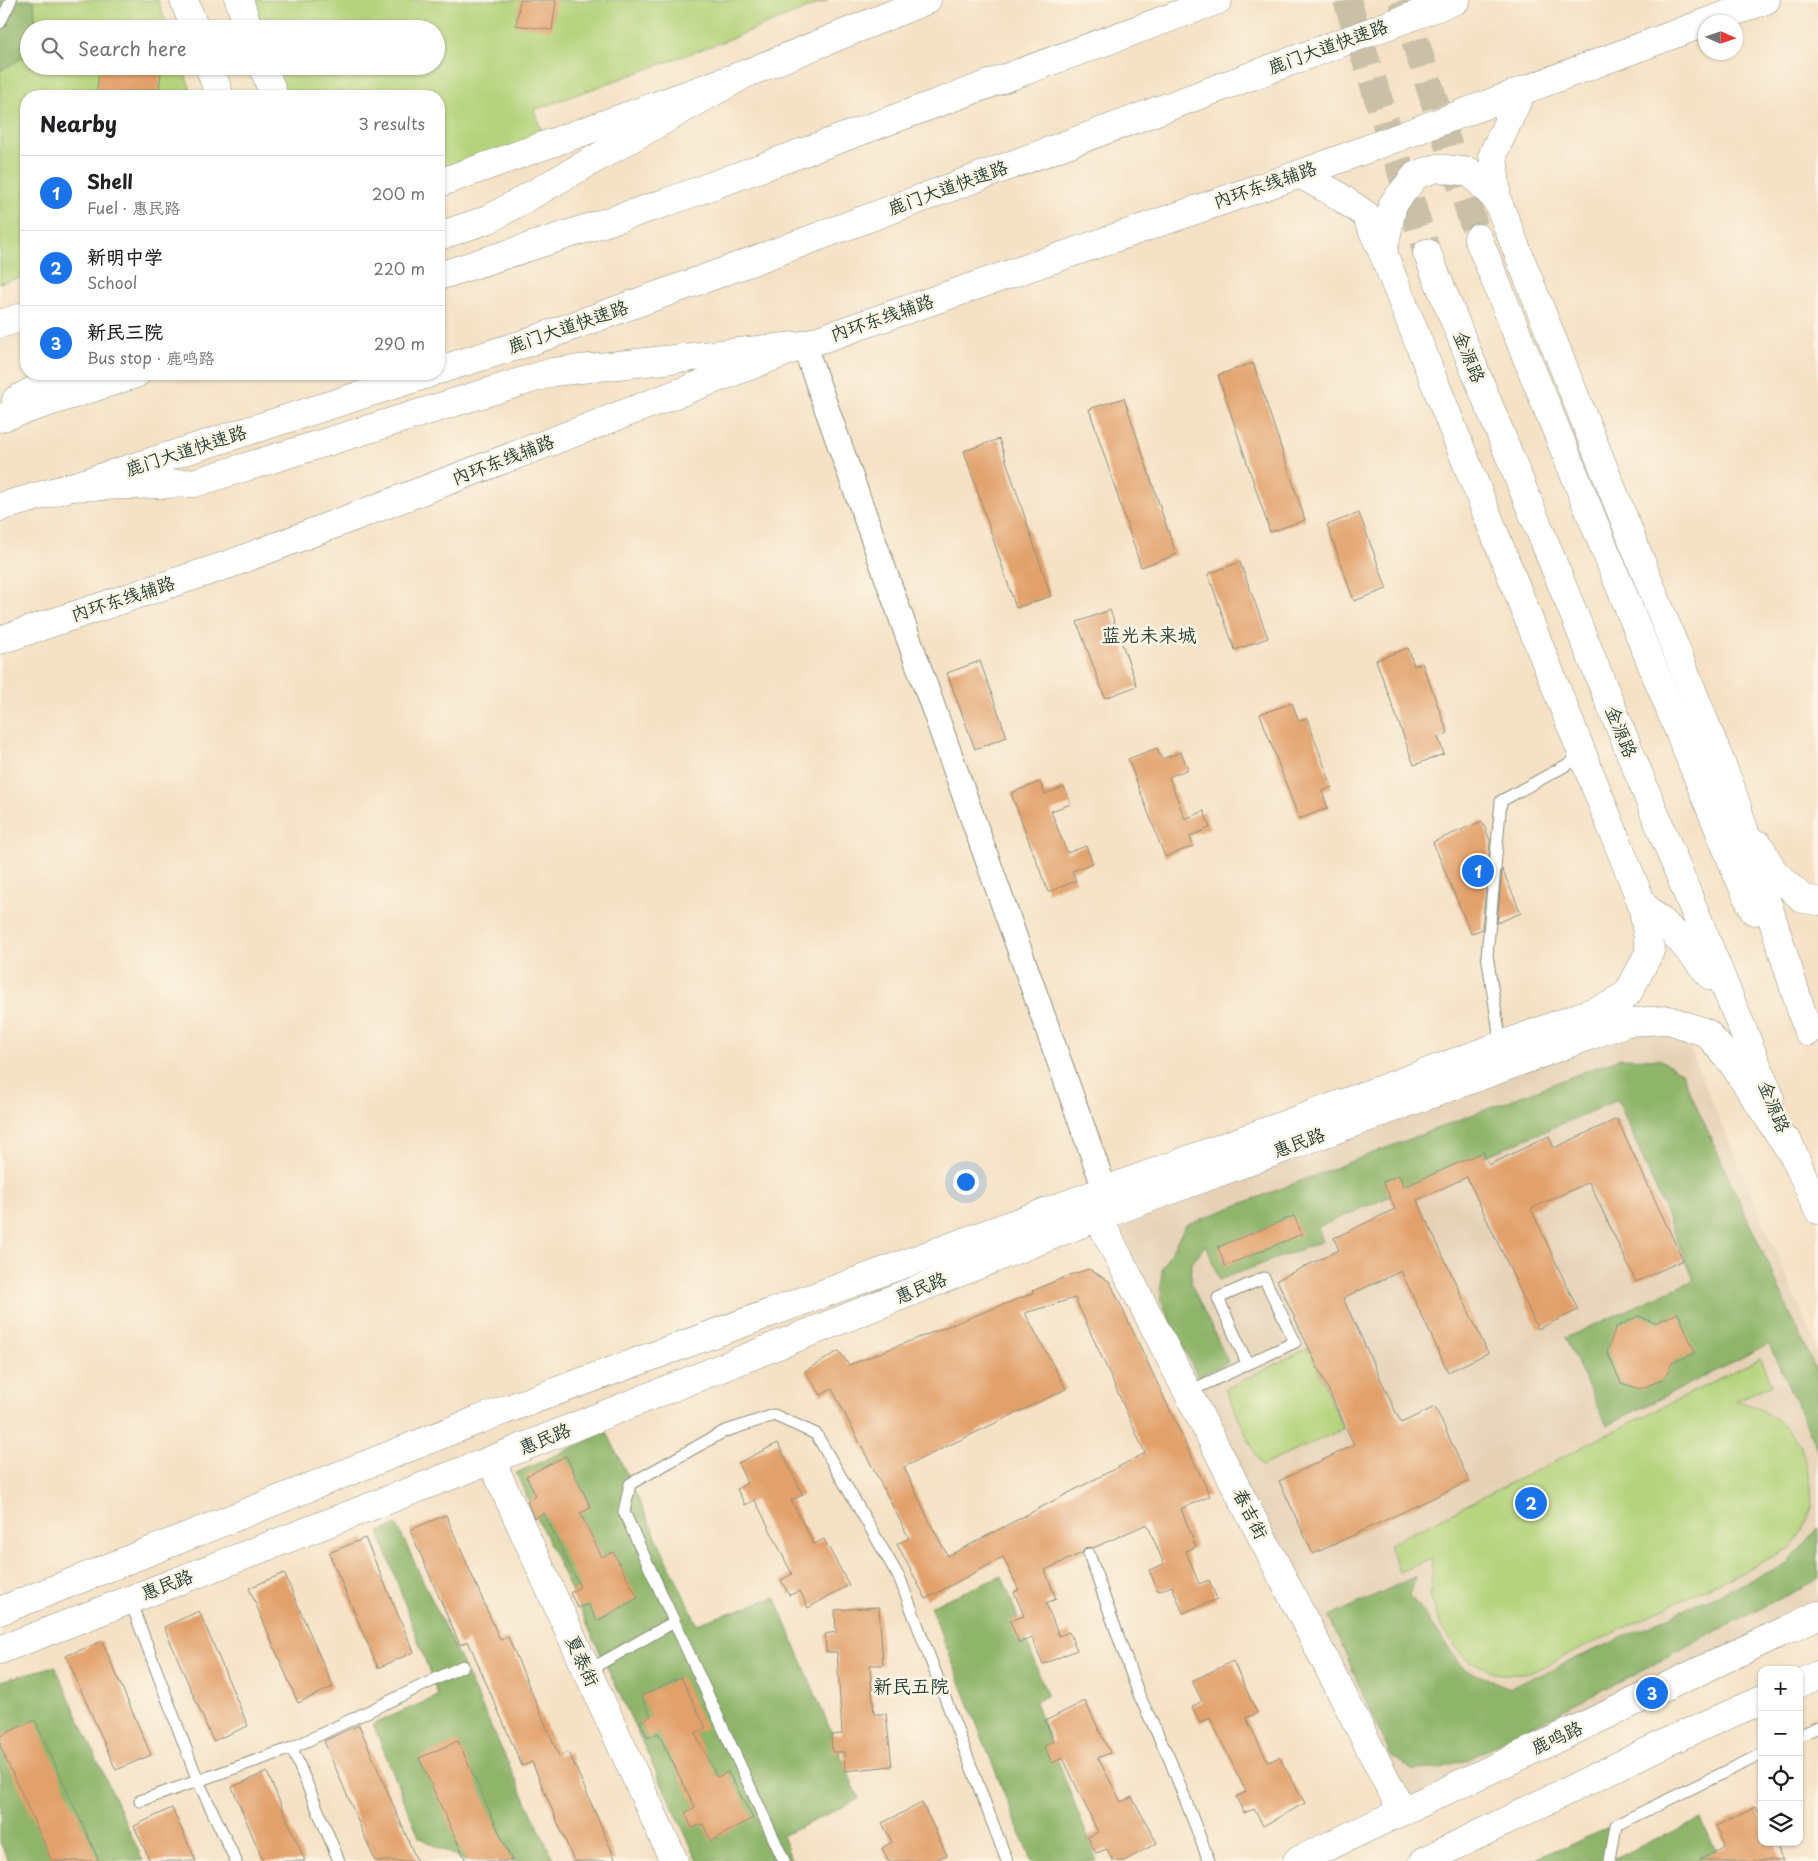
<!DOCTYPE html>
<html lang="en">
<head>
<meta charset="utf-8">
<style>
  :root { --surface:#fff; --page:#f6f6f6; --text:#202124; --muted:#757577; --line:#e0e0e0; --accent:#1a73e8 }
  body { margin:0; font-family:"Playpen Sans","LXGW WenKai TC",sans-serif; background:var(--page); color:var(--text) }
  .controls { position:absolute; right:15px; bottom:15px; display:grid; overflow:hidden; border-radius:10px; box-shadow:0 1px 4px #0004 }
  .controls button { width:45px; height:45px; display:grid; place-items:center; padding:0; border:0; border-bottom:1px solid var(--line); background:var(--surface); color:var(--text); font:25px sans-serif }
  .compass { position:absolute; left:1698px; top:15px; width:45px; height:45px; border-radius:50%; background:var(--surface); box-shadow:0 1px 4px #0004; rotate:93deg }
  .you { position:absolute; left:965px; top:1181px; width:18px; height:18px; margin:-12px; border:4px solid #fff; border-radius:50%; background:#1a73e8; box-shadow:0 0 0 8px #1a73e833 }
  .badge { display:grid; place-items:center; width:32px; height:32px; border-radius:50%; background:var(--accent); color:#fff; font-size:16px; font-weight:700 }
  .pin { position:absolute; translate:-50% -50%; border:2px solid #fff; box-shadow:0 1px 5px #0006 }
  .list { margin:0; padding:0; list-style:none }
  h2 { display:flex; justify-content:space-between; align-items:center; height:65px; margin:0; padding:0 20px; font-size:21px }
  h2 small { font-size:16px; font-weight:400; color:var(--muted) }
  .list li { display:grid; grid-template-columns:32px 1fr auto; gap:15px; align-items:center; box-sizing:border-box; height:75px; padding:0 20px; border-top:1px solid var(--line) }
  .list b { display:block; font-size:19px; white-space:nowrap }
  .list p { margin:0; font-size:16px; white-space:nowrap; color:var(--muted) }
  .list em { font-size:16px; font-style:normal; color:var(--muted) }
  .icon { flex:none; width:28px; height:28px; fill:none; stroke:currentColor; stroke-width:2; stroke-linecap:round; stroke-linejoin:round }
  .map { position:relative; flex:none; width:1818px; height:1861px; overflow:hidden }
  .search { position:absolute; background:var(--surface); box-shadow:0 1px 4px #0004; left:20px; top:20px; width:425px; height:55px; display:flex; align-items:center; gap:12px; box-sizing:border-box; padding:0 18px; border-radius:28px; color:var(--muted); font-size:19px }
  .panel { position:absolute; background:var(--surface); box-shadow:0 1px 4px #0004; left:20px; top:90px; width:425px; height:290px; border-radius:20px }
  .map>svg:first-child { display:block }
</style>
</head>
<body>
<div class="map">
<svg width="1818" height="1861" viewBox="0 0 1818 1861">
  <rect width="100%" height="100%" fill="#fcf5e5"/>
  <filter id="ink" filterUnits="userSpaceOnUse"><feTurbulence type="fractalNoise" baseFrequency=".02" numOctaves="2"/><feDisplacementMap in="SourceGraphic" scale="10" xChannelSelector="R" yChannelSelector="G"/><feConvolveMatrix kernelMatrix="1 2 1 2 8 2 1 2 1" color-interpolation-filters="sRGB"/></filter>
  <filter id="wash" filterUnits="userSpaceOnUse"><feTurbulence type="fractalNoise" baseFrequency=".0096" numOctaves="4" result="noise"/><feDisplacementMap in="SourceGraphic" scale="20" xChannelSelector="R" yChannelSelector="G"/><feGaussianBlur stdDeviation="1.12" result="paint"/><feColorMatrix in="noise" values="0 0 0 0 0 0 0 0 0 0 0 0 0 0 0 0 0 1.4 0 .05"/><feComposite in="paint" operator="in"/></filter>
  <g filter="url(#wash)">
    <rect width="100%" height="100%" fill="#f5e1c5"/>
    <!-- built -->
    <polygon fill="#e6d1b6" points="1675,1014 1818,1350 1818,1615 1402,1811 1098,1217"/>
    <!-- green -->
    <g fill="#b4d37b" stroke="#6a8858">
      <polygon points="0,0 158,0 168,29 29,29 29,66 182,66 193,96 26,96 26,276 0,283"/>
      <polygon points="239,0 828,0 722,42 534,110 547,144 439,183 439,96 274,96 263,66 436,66 436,29 249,29"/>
      <polygon points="1309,1348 1343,1429 1261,1466 1225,1389"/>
      <polygon points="1760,1358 1772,1384 1736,1401 1751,1404 1775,1418 1801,1445 1811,1485 1812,1508 1802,1531 1791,1548 1530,1673 1494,1673 1464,1657 1442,1629 1430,1596 1432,1559 1399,1572 1389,1544"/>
    </g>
    <!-- forest -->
    <g fill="#8fb56b" stroke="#577950">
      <polygon points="0,0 34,0 36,29 29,29 29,54 0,71"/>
      <polygon points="1620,1058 1659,1059 1681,1072 1818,1375 1818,1451 1769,1344 1607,1425 1565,1338 1694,1280 1618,1100 1318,1227 1323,1241 1219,1280 1206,1244 1192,1263 1191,1284 1228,1362 1198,1377 1161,1301 1162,1268 1186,1225"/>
      <polygon points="607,1432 697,1624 775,1597 859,1799 782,1836 792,1861 698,1861 516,1473"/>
      <polygon points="397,1525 554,1861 464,1861 419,1837 373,1724 438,1696 379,1532"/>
      <polygon points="1818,1528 1818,1579 1467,1760 1437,1769 1411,1770 1391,1756 1329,1617 1416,1576 1410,1595 1464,1669 1510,1688 1788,1563"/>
      <polygon points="1002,1576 1047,1695 1035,1702 1097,1861 1031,1861 930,1606"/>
      <polygon points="55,1666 143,1861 8,1861 0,1842 0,1681"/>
      <polygon points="1701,1819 1721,1861 1530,1861 1616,1825 1610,1860"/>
    </g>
    <g id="blocks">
      <!-- building -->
      <g fill="#e2a06a" fill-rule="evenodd">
        <polygon points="520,0 556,0 552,30 516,25"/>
        <polygon points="100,66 125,70 125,66 162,66 158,96 96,96"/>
        <polygon points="1253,363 1305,520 1270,532 1218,375"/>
        <polygon points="1124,398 1176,555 1141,567 1089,409"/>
        <polygon points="999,439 1051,596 1016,608 964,451"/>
        <polygon points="1359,513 1387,589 1354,601 1327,525"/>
        <polygon points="1240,562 1268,638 1235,650 1208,574"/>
        <polygon points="1110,610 1137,686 1105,698 1077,622"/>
        <polygon points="1408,648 1414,666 1422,663 1448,733 1438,737 1444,754 1414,765 1376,660"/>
        <polygon points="980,661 1007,737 975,749 947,673"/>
        <polygon points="1292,703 1299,721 1307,718 1332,787 1322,791 1328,808 1299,819 1260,714"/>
        <polygon points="1157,748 1162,759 1181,752 1188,769 1169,777 1185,819 1204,811 1210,828 1190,836 1193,846 1165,857 1128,759"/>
        <polygon points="1040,782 1045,794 1064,787 1071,804 1051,811 1067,853 1086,846 1093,863 1072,871 1076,881 1048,892 1011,793"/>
        <polygon points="1482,821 1490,840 1482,929 1471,934 1433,842"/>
        <polygon points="1502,869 1521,913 1497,923"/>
        <polygon points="1617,1119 1683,1260 1636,1282 1589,1182 1531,1209 1578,1310 1538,1329 1467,1177 1417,1200 1488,1353 1448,1372 1401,1271 1343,1298 1401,1423 1435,1407 1469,1481 1313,1554 1279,1481 1354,1445 1277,1280 1339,1250 1334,1238 1395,1209 1383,1182 1399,1175 1404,1187 1483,1152 1489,1165 1549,1136 1554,1148"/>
        <polygon points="1294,1216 1302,1234 1225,1266 1218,1247"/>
        <path d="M1089 1269 1110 1282 1210 1496 1181 1509 1196 1547 1186 1551 1199 1584 1209 1580 1217 1599 1183 1613 1172 1586 1158 1591 1149 1570 1164 1564 1147 1524 1093 1548 1086 1547 1082 1553 1045 1570 1056 1599 1046 1603 1059 1636 1069 1632 1077 1650 1043 1664 1032 1638 1019 1643 1010 1621 1024 1616 1014 1592 1019 1590 1003 1557 926 1599 897 1544 909 1538 832 1389 821 1395 805 1371 839 1351 849 1365 1033 1293 1032 1291 1070 1275ZM1075 1298 1145 1453 948 1556 931 1525 904 1467 1066 1389 1025 1313Z"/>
        <polygon points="1678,1313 1695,1353 1672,1363 1664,1379 1640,1389 1621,1383 1607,1352 1616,1327 1639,1316 1655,1323"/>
        <polygon points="778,1443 803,1495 791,1500 814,1544 824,1539 849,1585 808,1608 800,1591 789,1595 781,1580 792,1574 755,1500 745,1505 737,1489 747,1483 738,1463"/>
        <polygon points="566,1456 591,1508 580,1513 602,1557 613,1552 638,1598 597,1621 588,1604 578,1608 570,1593 580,1587 544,1513 534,1518 527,1501 536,1496 526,1476"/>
        <polygon points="446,1515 500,1640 508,1637 559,1756 569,1752 616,1861 574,1861 532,1762 522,1766 468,1641 460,1645 410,1530"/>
        <polygon points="365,1538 414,1652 378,1668 329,1553"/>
        <polygon points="284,1573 333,1687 298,1703 249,1588"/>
        <polygon points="879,1607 883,1665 870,1665 874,1714 886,1714 892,1766 845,1771 844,1752 832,1752 831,1735 842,1734 837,1652 826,1652 825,1634 836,1632 835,1610"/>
        <polygon points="199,1611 248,1726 213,1741 164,1627"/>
        <polygon points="102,1641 151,1755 116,1770 66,1656"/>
        <polygon points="1233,1661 1257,1713 1246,1718 1268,1762 1279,1757 1305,1803 1263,1826 1254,1809 1244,1813 1236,1797 1246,1792 1210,1718 1200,1723 1192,1707 1202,1701 1192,1681"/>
        <polygon points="681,1677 706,1728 695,1733 717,1777 728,1772 753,1818 711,1841 703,1824 692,1828 685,1813 695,1807 658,1733 648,1738 640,1722 651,1716 641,1696"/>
        <polygon points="1085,1701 1110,1753 1098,1758 1121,1802 1132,1797 1157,1843 1124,1861 1113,1861 1107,1849 1096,1853 1088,1837 1098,1832 1063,1758 1052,1763 1044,1746 1054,1741 1045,1721"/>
        <polygon points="35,1720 99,1861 52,1861 0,1746 0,1736"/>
        <polygon points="359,1725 417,1861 375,1861 324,1741"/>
        <polygon points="458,1741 512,1861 466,1861 419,1758"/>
        <polygon points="267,1772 305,1861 263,1861 232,1787"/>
        <polygon points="922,1803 947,1855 933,1861 888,1861 882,1848 892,1842 882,1823"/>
        <polygon points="1756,1807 1762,1818 1762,1842 1774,1842 1783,1861 1699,1861 1726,1846 1716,1826"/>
        <polygon points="172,1808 196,1861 150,1861 134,1826"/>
      </g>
    </g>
  </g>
  <g filter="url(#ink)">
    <use href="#blocks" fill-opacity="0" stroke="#8a8f7c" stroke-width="1"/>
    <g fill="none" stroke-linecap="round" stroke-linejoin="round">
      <!-- secondary-tunnel -->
      <g stroke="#cac0a8" stroke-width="28" stroke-dasharray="28 14" stroke-linecap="butt">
        <polyline points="1347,0 1427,253"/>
        <polyline points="1402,0 1478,238"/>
      </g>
      <!-- lane casing -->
      <g stroke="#8a8f7c" stroke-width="13">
        <g id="lane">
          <polyline points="0,23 11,0"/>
          <polyline points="1501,1045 1487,955 1501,801 1583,756"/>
          <polyline points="1188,1392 1295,1342 1264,1278 1218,1298 1247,1363"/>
          <polyline points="1089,1554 1139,1695 1170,1760 1209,1861"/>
          <polyline points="130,1600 198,1781 236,1861"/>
          <polyline points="587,1671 674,1622"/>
          <polyline points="1799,1736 1818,1727"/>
          <polyline points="140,1801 292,1748"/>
          <polyline points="339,1861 292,1748 463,1666"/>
          <polyline points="784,1861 624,1512 630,1484 723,1432 774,1415 816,1434 900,1579 1007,1861"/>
          <polyline points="1610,1861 1616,1825 1762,1754"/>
        </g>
      </g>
      <!-- street casing -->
      <g stroke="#8a8f7c" stroke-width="26">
        <polyline id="street" points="804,345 1105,1190"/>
      </g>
      <!-- secondary casing -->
      <g stroke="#8a8f7c" stroke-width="29">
        <g id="secondary">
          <polyline points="184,0 195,29"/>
          <polyline points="239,0 249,29"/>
          <polyline points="209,66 220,96"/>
          <polyline points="263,66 274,96"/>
          <polyline points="1522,91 1493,154 1497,200 1731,788 1808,1032"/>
          <polyline points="1300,174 1334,193 1365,214 1383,253 1642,904 1674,933 1711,976"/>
          <polyline points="1478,238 1735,869 1754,911"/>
          <polyline points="1383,253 1393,204 1416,175 1437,168 1470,172 1497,200"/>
          <polyline points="1427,253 1770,1097"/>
          <polyline points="1759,845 1773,871 1803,899 1818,901"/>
          <polyline points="1788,1142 1818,1210"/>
          <polyline points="1098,1217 1402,1811"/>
          <polyline points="491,1460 674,1861"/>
          <polyline points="0,1611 478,1420 1611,1005 1628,993 1650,951 1642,904"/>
          <polyline points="0,1650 491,1460 1098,1217 1627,1022 1669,1020 1707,1033 1731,1061 1795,1158"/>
          <polyline points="1799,1684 1818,1675"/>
          <polyline points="1297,1861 1818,1615"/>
          <polyline points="1424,1861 1669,1741 1762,1700"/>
        </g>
      </g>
      <!-- primary casing -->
      <g stroke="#8a8f7c" stroke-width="29">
        <g id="primary">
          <polyline points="439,183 745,74 927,0"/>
          <polyline points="0,324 26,316"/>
          <polyline points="0,640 230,564 804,345 1300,174 1766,0"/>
        </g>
      </g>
      <!-- highway casing -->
      <g stroke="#8a8f7c" stroke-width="29">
        <g id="highway">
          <polyline points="439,236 489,219 745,74"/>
          <polyline points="439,276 662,204 1218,0"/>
          <polyline points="439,370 523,344 720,273 1456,0"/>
          <polyline points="16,400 63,374"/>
          <polyline points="0,418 136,374"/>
          <polyline points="71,487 194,483 553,372 804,345"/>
          <polyline points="0,507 71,487 428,374"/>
        </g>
      </g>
      <!-- lane -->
      <use href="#lane" stroke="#fff" stroke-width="11"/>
      <!-- street -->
      <use href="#street" stroke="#fff" stroke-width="24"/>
      <!-- secondary -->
      <use href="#secondary" stroke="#fff" stroke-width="28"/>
      <!-- primary -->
      <use href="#primary" stroke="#fff" stroke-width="28"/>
      <!-- highway -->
      <use href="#highway" stroke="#fff" stroke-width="28"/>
    </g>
  </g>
  <g text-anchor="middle" stroke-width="5" stroke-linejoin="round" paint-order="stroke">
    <!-- street labels -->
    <g font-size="18" fill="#1f3d34" stroke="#fcf5e5">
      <text transform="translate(1328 47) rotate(-20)" y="6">鹿门大道快速路</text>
      <text transform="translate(1265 185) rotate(-19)" y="6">内环东线辅路</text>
      <text transform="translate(948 188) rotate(-20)" y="6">鹿门大道快速路</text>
      <text transform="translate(882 318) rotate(-19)" y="6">内环东线辅路</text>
      <text transform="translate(568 327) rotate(-19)" y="6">鹿门大道快速路</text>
      <text transform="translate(1469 357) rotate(68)" y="6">金源路</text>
      <text transform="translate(186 451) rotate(-18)" y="6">鹿门大道快速路</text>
      <text transform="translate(503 460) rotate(-21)" y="6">内环东线辅路</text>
      <text transform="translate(123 599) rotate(-18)" y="6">内环东线辅路</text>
      <text transform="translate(1621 732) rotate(68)" y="6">金源路</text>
      <text transform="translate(1774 1107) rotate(68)" y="6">金源路</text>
      <text transform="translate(1299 1143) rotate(-20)" y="6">惠民路</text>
      <text transform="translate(921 1288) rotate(-22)" y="6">惠民路</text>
      <text transform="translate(545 1439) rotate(-22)" y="6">惠民路</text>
      <text transform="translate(1250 1514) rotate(63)" y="6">春吉街</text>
      <text transform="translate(167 1585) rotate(-21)" y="6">惠民路</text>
      <text transform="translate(582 1661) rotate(65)" y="6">夏泰街</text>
      <text transform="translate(1557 1738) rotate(-25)" y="6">鹿鸣路</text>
    </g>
    <!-- neighbourhood labels -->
    <g font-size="19" fill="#1f3d34" stroke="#fcf5e5">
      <text x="1149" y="642">蓝光未来城</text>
      <text x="911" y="1693">新民五院</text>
    </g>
  </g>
</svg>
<div class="controls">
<button>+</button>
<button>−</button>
<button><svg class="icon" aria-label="locate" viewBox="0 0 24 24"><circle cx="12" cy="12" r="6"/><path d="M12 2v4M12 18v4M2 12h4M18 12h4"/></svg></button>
<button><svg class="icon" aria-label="layers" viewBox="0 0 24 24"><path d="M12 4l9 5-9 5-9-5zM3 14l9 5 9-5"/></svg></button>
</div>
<svg class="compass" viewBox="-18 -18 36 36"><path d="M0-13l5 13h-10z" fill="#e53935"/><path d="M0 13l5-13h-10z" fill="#757577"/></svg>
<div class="you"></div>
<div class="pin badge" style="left:1478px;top:871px">1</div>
<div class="pin badge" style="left:1531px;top:1503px">2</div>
<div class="pin badge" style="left:1652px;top:1693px">3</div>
<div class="search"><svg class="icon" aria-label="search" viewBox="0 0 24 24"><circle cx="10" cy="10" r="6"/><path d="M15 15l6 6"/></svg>Search here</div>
<section class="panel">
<h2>Nearby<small>3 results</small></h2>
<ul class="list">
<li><span class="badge">1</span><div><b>Shell</b><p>Fuel · 惠民路</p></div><em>200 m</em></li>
<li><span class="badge">2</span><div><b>新明中学</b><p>School</p></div><em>220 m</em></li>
<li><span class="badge">3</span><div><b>新民三院</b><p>Bus stop · 鹿鸣路</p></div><em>290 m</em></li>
</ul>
</section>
</div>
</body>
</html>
